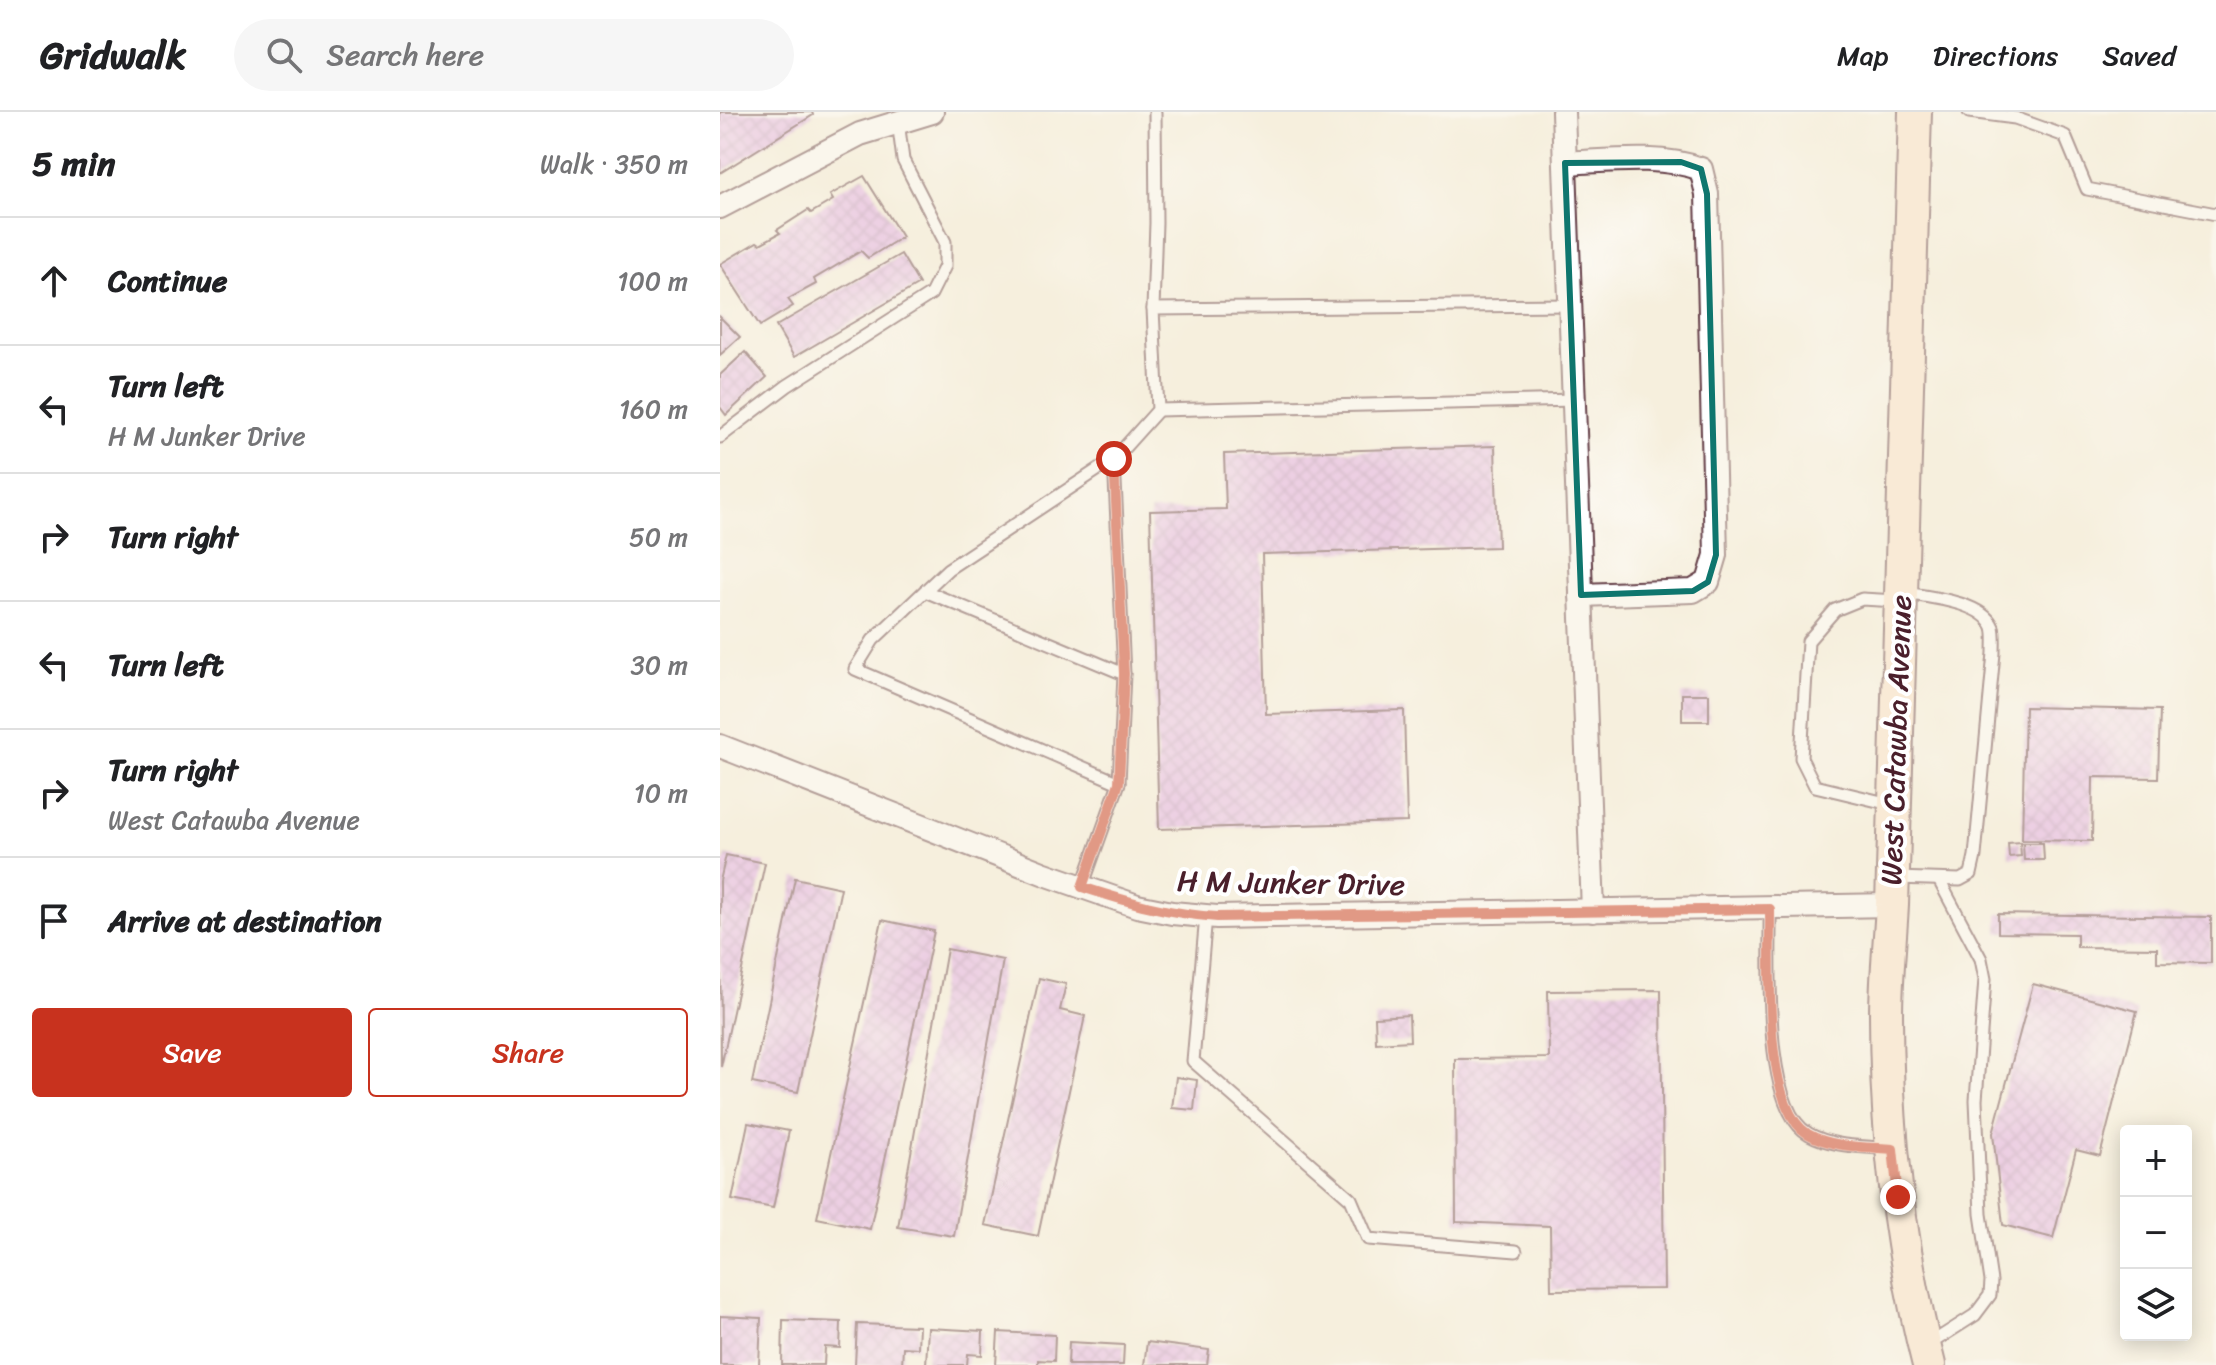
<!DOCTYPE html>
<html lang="en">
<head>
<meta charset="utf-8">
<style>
  :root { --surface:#fff; --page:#f6f6f6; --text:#202124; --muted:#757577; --line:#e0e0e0; --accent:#c8321e }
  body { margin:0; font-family:Sriracha,sans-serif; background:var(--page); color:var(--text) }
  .controls { position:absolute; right:24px; bottom:24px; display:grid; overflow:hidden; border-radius:8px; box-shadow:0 4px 20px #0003 }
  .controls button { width:72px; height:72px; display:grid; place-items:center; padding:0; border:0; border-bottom:2px solid var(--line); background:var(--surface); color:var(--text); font:40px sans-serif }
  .stop { position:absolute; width:24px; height:24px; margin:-18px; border:6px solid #c8321e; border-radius:50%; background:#fff }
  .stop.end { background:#c8321e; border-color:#fff; box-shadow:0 2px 8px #0008 }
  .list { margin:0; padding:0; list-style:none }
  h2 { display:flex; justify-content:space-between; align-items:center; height:104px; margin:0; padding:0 32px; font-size:34px }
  h2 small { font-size:26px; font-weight:400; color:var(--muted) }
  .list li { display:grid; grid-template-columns:52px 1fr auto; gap:24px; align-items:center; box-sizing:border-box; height:128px; padding:0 32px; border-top:2px solid var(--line) }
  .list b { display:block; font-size:30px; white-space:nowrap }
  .list p { margin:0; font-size:26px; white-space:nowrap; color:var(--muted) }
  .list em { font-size:26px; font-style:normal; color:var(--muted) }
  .actions { display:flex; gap:16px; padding:24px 32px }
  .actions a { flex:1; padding:18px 0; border:2px solid var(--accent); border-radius:8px; text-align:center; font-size:28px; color:var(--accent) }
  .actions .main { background:var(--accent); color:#fff }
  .icon { flex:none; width:44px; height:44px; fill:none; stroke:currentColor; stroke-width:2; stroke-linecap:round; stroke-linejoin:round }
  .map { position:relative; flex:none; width:1496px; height:1253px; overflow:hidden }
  header { display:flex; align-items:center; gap:48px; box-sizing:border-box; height:112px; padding:0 40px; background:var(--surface); border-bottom:2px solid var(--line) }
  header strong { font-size:38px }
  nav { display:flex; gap:44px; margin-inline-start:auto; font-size:28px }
  .search { width:560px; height:72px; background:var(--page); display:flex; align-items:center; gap:20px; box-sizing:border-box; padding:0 28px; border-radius:44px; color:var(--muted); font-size:30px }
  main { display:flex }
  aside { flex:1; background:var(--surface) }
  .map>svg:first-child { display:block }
</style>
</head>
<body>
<header>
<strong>Gridwalk</strong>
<div class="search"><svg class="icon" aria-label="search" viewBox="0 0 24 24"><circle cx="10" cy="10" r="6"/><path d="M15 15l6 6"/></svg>Search here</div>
<nav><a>Map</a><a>Directions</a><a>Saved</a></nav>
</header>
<main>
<aside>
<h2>5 min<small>Walk · 350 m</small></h2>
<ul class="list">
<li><svg class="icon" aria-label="ahead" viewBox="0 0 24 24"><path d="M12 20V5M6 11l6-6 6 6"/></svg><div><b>Continue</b></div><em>100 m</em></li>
<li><svg class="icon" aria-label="left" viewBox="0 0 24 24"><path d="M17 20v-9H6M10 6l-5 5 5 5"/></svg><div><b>Turn left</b><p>H M Junker Drive</p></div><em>160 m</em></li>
<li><svg class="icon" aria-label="right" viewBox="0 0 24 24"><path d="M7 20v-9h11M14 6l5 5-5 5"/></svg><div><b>Turn right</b></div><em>50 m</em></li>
<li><svg class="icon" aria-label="left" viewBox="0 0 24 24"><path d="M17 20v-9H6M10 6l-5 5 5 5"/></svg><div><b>Turn left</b></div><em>30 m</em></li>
<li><svg class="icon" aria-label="right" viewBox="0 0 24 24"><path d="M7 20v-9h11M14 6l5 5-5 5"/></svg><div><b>Turn right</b><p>West Catawba Avenue</p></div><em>10 m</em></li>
<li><svg class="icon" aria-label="arrive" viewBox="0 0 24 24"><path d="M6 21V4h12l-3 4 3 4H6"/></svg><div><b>Arrive at destination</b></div></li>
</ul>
<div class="actions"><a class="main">Save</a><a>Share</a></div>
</aside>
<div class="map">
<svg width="1496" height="1253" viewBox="0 0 1496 1253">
  <defs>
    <pattern id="building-cross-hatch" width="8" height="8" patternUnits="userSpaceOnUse" patternTransform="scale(2)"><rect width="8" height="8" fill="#e1a9ea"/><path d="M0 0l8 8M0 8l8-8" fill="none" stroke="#b889be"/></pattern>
  </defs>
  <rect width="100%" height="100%" fill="#fff"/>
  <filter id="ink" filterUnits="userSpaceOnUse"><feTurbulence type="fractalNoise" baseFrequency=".0125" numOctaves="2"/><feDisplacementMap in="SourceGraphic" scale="16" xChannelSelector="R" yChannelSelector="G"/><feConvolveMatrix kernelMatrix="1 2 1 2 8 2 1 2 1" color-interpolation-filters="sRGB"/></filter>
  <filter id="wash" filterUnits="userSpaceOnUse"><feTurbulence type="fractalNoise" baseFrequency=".006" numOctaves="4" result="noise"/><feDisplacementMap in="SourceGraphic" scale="32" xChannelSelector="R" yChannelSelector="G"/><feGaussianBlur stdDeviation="1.8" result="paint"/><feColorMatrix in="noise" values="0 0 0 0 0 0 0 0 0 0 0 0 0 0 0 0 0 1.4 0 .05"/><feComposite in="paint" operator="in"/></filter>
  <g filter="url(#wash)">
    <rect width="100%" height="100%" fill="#f6efdd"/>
    <g id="blocks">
      <!-- building -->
      <g fill="url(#building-cross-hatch)">
        <polygon points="0,0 92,0 93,3 0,61"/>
        <polygon points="144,64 182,125 148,146 141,139 94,167 96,172 68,187 73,194 40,214 0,152 37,130 40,132 60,121 57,118 88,98 91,101 113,88 110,83"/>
        <polygon points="181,142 199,172 74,245 56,214"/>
        <polygon points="0,205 20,225 0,243"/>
        <polygon points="25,240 47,265 6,303 0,295 0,263"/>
        <polygon points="775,334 778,435 542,442 546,602 684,598 687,710 439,717 430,399 506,397 504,342"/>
        <rect x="962" y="582" width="27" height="27"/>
        <polygon points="1305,595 1440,598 1438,666 1373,665 1372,729 1302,728"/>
        <polygon points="1300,730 1301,744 1289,745 1288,731"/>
        <polygon points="1303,731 1323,731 1324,748 1304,748"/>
        <polygon points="6,743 45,751 1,955 0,769"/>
        <polygon points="75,766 121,776 78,980 32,971"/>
        <polygon points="1278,802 1491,805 1491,851 1437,850 1437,836 1357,835 1357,822 1278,821"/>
        <polygon points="162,808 214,819 150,1117 97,1106"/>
        <polygon points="227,837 283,848 234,1124 178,1115"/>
        <polygon points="319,866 346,872 340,898 365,904 318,1124 265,1113"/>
        <polygon points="1313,872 1417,899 1380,1044 1356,1038 1333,1126 1283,1113 1273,1021"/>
        <polygon points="941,878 944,1177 831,1178 830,1114 736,1110 735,947 829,946 828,879"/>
        <polygon points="689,903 690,929 656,931 655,905"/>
        <polygon points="456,965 477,968 474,998 452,996"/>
        <polygon points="28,1011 69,1019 53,1096 12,1088"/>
        <polygon points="0,1204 41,1206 39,1253 0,1253"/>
        <polygon points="63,1208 121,1210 120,1236 105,1235 104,1253 62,1253"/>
        <polygon points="137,1212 199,1214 198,1236 183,1235 182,1253 135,1253"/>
        <polygon points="208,1216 263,1219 262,1243 248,1242 247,1253 206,1253"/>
        <polygon points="278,1220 335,1223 334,1249 318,1248 318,1253 276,1253"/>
        <polygon points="349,1230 404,1233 403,1253 348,1253"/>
        <polygon points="427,1230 489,1238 487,1253 424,1253"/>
      </g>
    </g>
  </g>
  <g filter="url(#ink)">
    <use href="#blocks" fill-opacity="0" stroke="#643e46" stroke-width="2"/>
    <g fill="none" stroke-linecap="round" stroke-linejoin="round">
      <!-- service casing -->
      <g stroke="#643e46" stroke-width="15">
        <g id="service">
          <polyline points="1249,0 1295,6 1345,24 1367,77 1496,102"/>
          <polyline points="433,197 436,111 435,0"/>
          <polyline points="438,298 854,288"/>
          <polyline points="0,325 67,274 211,182 225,154 225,130 183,48 178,9"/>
          <polyline points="394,347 404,562"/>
          <polyline points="205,479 404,562 399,671"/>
          <polyline points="1170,692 1095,674 1081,646 1088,529 1115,498 1142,487 1177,489"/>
          <path d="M1176 766 1240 768 1251 762 1255 744 1274 541C1274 533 1275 522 1273 515 1263 490 1209 485 1185 481"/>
          <polyline points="362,775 399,671 135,557 153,528 228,457 394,347 438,298 433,197 851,193"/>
          <path d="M1050 797C1051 847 1041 995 1089 1022 1112 1035 1143 1034 1168 1037"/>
          <polyline points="486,804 473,949 631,1087 648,1127 796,1139"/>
          <polyline points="1208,1233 1255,1203 1270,1183 1271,1169 1261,1102 1256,988 1265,867 1261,847 1219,768"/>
        </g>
      </g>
      <!-- minor casing -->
      <g stroke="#643e46" stroke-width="26">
        <g id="minor">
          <polyline points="843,0 873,799"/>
          <path d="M845 51C890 49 939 42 981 57L987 82 996 443 988 470 973 479 861 483"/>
          <polyline points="0,95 140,22 212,0"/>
          <polyline points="0,634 325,762 417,794 452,801 497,805 1172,793"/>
        </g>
      </g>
      <!-- secondary casing -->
      <g stroke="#643e46" stroke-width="36">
        <path id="secondary" d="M1195 0 1172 793C1170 830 1166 866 1166 903 1166 1020 1180 1139 1209 1253"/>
      </g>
      <!-- service -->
      <use href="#service" stroke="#fff" stroke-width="11"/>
      <!-- minor -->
      <use href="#minor" stroke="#fff" stroke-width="22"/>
      <!-- secondary -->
      <use href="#secondary" stroke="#fce5cf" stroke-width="32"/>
    </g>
  </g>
  <g fill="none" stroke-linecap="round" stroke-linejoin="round" filter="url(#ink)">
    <!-- route -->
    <path stroke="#c8321e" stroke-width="10" d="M394 347 404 562 399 671 362 775C408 790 449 802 497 805L1050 797C1051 847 1041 993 1088 1022 1112 1036 1146 1035 1173 1037L1178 1085"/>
  </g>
  <!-- marked area -->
  <path d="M0 0H1496V1253H0ZM961 50 981 57 987 82 996 443 988 470 973 479 861 483 845 51Z" fill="#f6efdd" fill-opacity=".55" fill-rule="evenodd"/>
  <path fill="none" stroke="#0f766e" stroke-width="6" stroke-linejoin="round" d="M961 50 981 57 987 82 996 443 988 470 973 479 861 483 845 51Z"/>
  <g text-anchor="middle" stroke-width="8" stroke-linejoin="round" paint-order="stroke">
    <!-- street labels -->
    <g font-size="30" fill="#4a1f2b" stroke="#fff">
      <text transform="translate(1176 628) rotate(-88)" y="10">West Catawba Avenue</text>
      <text transform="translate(571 771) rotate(1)" y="10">H M Junker Drive</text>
    </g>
  </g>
</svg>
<div class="controls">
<button>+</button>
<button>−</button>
<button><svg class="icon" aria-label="layers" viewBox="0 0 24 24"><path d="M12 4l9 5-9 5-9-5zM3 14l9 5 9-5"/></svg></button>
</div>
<div class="stop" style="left:394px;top:347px"></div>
<div class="stop end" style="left:1178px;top:1085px"></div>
</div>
</main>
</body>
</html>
